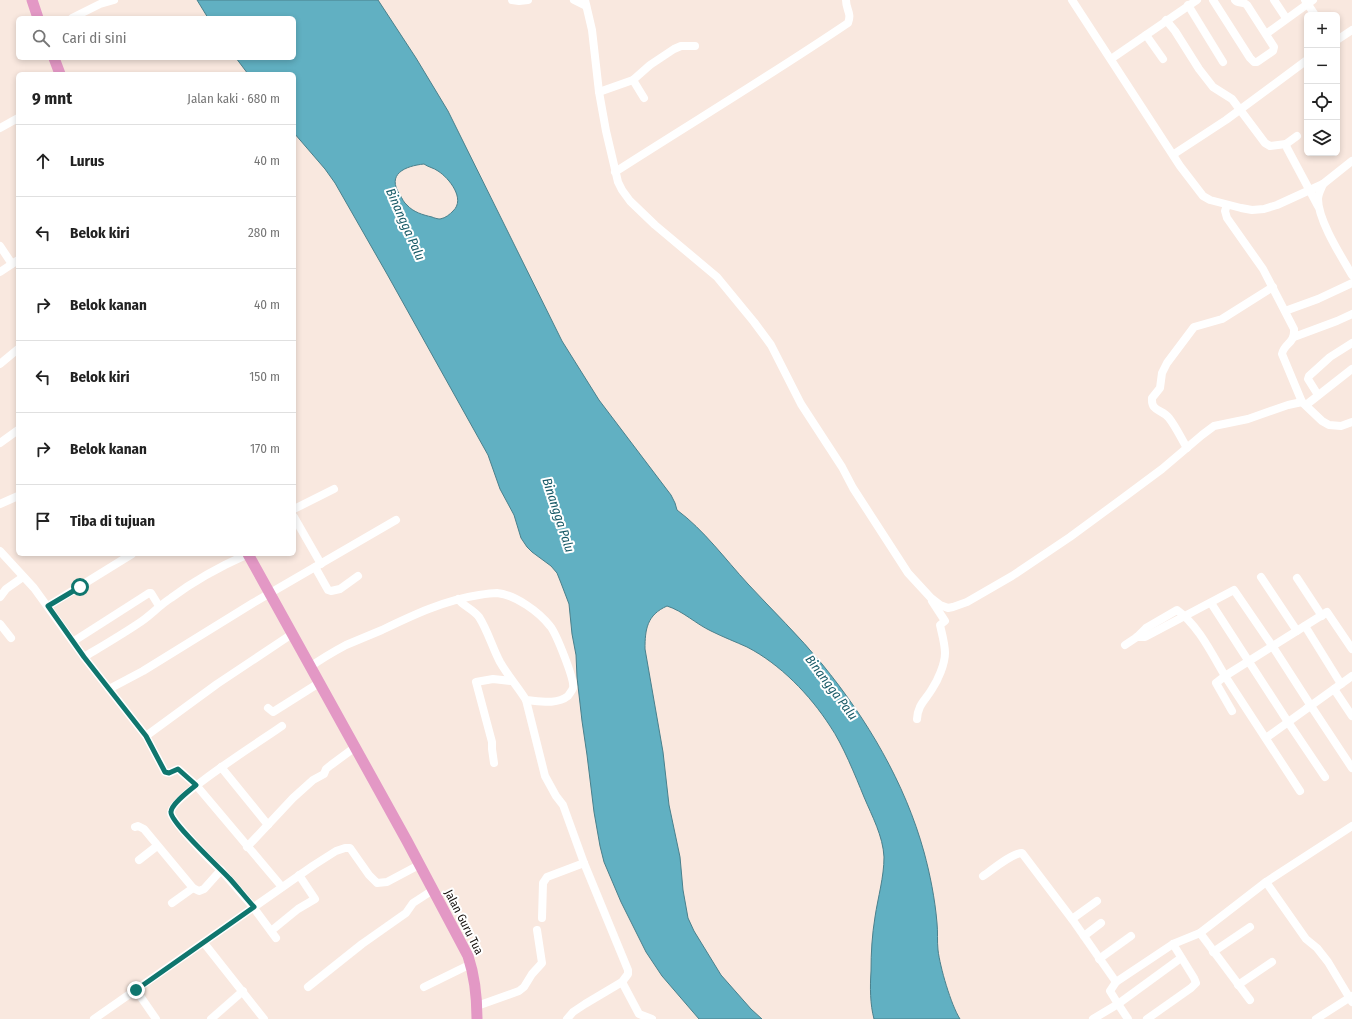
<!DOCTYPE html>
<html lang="id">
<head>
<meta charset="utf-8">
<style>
  :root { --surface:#fff; --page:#f6f6f6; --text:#222; --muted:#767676; --line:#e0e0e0 }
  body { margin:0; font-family:"Fira Sans Condensed",sans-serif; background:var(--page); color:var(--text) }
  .controls { position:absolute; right:12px; top:12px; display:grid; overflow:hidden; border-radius:6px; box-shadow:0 2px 6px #0003 }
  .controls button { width:36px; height:36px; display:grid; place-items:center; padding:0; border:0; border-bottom:1px solid var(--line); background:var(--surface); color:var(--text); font:20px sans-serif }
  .stop { position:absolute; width:12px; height:12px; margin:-9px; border:3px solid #0f766e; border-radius:50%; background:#fff }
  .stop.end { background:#0f766e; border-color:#fff; box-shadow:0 1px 4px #0008 }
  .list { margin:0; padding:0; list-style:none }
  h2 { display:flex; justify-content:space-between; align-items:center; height:52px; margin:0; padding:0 16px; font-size:17px }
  h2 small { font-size:13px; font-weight:400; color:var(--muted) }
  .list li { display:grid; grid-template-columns:26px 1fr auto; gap:12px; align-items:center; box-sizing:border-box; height:72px; padding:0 16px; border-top:1px solid var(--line) }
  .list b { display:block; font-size:15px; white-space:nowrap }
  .list em { font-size:13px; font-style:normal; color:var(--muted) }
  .icon { flex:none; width:22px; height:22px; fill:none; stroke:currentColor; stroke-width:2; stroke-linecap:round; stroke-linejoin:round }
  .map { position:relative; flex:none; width:1352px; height:1019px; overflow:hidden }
  .search { position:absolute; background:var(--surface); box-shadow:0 2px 6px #0003; left:16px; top:16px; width:280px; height:44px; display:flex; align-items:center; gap:10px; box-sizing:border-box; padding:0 14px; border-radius:6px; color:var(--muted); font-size:15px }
  .panel { position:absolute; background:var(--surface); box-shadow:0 2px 6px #0003; left:16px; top:72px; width:280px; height:484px; border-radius:6px }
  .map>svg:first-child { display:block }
</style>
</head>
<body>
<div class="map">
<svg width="1352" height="1019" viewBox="0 0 1352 1019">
  <rect width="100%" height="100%" fill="#f9e8df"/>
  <!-- water -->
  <path fill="#61b0c2" stroke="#4a808c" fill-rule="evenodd" d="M197 0H378L416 58 448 111 562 341 599 400 671 495 675 503 677 510C704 530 725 559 748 584 773 611 799 636 822 664 867 719 905 783 924 852 930 874 935 899 937 923 938 932 937 941 938 950 940 967 951 1005 960 1019H874C870 1004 870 987 871 971 871 953 872 935 875 917 878 897 884 877 884 857 883 836 872 816 864 797 855 775 843 745 830 726 810 695 780 664 747 647 736 642 723 637 711 631 696 624 683 611 667 606 647 615 645 629 645 649L663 752 669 805 680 857 683 890 688 918 694 931 721 975 751 1009 762 1019H699L662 976 646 952 621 902 604 862 600 846 594 812 587 755 582 721 577 677 576 655 572 634 569 604 561 583 557 573 551 566 532 552 527 547 521 538 514 515 500 489 488 455 387 274 335 183 325 169 294 133V74H248L236 58H294V18H208ZM424 164C428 167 434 168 438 171 449 178 466 199 453 211 450 214 446 218 440 219 438 219 434 218 432 217 423 215 413 212 407 205 404 203 402 198 400 195 386 174 405 166 424 164Z"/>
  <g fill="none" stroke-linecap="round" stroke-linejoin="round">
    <!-- minor -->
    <g stroke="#fff" stroke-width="8">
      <polyline points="512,0 519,1 528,0"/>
      <polyline points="574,0 586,6"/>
      <polyline points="585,0 592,30 599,92 606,131 618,182 622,190 630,201 655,225 717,277 754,322 771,345 801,404 842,467 853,488 908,573 931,598 940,605 948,608 953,607 967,602 1012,576 1070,537 1123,498 1162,469 1202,435 1214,426 1248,419 1288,405 1302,402"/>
      <polyline points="1072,0 1180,166 1203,196 1210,200 1241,208 1252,210 1264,209 1277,205 1323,184 1352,161"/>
      <path d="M1213 0 1250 58 1254 62H1257L1273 51 1274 47 1247 5C1243 1 1238 4 1235 0"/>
      <polyline points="1274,0 1286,18"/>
      <polyline points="1305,0 1315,15"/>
      <polyline points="1188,5 1223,62"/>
      <polyline points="72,18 100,4 114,0"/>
      <polyline points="1166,20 1175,31 1199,69 1213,87 1232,99 1265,143 1270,146 1286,144"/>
      <polyline points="1266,34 1313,0"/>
      <polyline points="1146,35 1163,59"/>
      <polyline points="1337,40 1352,30"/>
      <polyline points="1111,59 1197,0"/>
      <polyline points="633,80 644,98"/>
      <polyline points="599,92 633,80 650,65 674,49 681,46 695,46"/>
      <polyline points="0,128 18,118"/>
      <polyline points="1297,136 1286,144 1287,148 1318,206"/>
      <polyline points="1174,154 1226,120 1307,60"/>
      <path d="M615 172C693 122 771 75 848 23 852 13 846 10 846 0"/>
      <path d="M1323 184C1321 189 1318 194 1318 199 1318 220 1341 256 1352 275"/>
      <path d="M1227 205 1225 211 1227 218 1263 269 1294 329C1295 344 1284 343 1282 354L1302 402 1322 421 1329 425 1341 426 1352 422"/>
      <polyline points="0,246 12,264"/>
      <polyline points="0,272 18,260"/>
      <polyline points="1285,311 1318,299 1352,283"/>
      <polyline points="1294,337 1337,321 1352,314"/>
      <polyline points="0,364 18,349"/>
      <polyline points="1318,395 1308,379 1309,376 1330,357 1352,343"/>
      <polyline points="1306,405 1352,369"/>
      <polyline points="0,443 18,430"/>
      <path d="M1187 448C1181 438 1176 427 1169 418 1162 409 1151 412 1152 398L1160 388 1162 373 1167 363 1194 327 1222 319 1273 287"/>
      <polyline points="0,504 18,496"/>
      <polyline points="294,509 334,489"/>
      <polyline points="294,517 321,564"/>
      <polyline points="0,551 34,588 84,657 146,736 165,772 169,773 178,769 196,785 282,887"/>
      <polyline points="315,567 328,590 331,591 340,589 358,576"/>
      <polyline points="1261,577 1297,631"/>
      <polyline points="1297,578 1322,616"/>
      <polyline points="0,597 6,589 23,577"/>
      <polyline points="1211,603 1288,722 1325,777"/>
      <polyline points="48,606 132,554"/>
      <polyline points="0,624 11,638"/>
      <polyline points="1305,626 1341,684"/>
      <polyline points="1137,637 1145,637 1234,590 1273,647 1311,706"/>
      <polyline points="74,641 149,593 151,593 159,606"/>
      <path d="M1125 645 1137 637 1146 628 1177 610C1198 625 1212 654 1225 676L1216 683 1232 711"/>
      <path d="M84 657C104 645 123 634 142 621 152 614 160 605 171 598 195 580 221 566 248 554"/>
      <path d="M310 667C321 659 333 652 346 645 358 640 370 635 382 630 413 615 445 600 479 595 485 594 491 593 497 593 516 595 539 612 550 626 556 633 575 680 573 688 572 691 569 694 568 696 557 705 539 701 526 700 518 687 508 676 500 662 492 647 488 631 479 617 473 609 463 606 458 599"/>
      <polyline points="109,689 143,671 253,603 396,520"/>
      <polyline points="1334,689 1352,716"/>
      <polyline points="526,700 545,776 556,796 563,805 584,863 628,970 628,974 622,982 585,1004 573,1012 567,1019"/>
      <polyline points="268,708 273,712 319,683"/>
      <polyline points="1307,708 1311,706 1352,768"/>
      <path d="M917 719C918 704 925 701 932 689 938 680 945 664 945 653 945 644 942 634 940 625L945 621 932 601"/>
      <polyline points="146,736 217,684 292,634"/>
      <polyline points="1266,738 1352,676"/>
      <polyline points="494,763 492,749 492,742 476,682 493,679 511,681"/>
      <polyline points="221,767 268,825"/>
      <polyline points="1300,791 1225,676 1327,612 1352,649"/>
      <polyline points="135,827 138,826 144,829 193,888 199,891 204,889 221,870 253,907 276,938"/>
      <polyline points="247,847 293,798 313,780 324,774 326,769 331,765 354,748"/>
      <polyline points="139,860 157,846"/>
      <path d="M221 870C212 863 172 821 171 813 169 798 267 737 282 726"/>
      <path d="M983 876C992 870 1012 853 1022 853L1072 919 1097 901"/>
      <polyline points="1266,882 1306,939 1317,948 1328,962 1352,1002"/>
      <polyline points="172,903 193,888"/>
      <polyline points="542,918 543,883 547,877 584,863"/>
      <polyline points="1072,919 1116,982"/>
      <polyline points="271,931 298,909 315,899 299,875"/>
      <polyline points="1200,933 1250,1000"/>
      <polyline points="1084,936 1101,923"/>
      <polyline points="204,943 264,1019"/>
      <polyline points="1213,952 1250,927"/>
      <polyline points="1099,959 1131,936"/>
      <polyline points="622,982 639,1014 652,1019"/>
      <polyline points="1238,985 1272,962"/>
      <polyline points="308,987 362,944 406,913 413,903 433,890"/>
      <polyline points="424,987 471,964"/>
      <polyline points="136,990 156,1019"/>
      <polyline points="477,1006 519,991 524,987 532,974 542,963 537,930"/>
      <polyline points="94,1019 314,865 336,851 345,848 350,848 369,875 377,883 387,882 419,865"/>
      <polyline points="211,1019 243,991"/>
      <polyline points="1093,1019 1118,1004 1110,991 1116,982 1173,944 1200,933 1266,882 1352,826"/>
      <polyline points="1128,1019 1118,1004 1181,958"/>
      <polyline points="1147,1019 1191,988 1196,983 1194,978 1173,944"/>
      <polyline points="1316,1019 1352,996"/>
    </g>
    <!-- major -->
    <g stroke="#e398c5" stroke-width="11">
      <polyline points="32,0 38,18"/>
      <polyline points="54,58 60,74"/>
      <path d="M248 554 407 841 468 956C475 977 477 998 477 1019"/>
    </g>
  </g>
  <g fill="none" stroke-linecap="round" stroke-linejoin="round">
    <!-- route -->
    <path stroke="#0f766e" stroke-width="5" d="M80 587 48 606 84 657 146 736 165 772 169 773 178 769 196 785C190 790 171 804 171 812 170 822 221 869 230 879 238 888 246 898 254 907L136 990"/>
  </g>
  <g text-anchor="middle" stroke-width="4" stroke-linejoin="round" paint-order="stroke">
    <!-- street labels -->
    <g font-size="12" fill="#15100d" stroke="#fff">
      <text transform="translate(464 922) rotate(63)" y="4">Jalan Guru Tua</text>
    </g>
    <!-- water labels -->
    <g font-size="13" font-style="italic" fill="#185a67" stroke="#fff">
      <text transform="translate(406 224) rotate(66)" y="5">Binangga Palu</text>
      <text transform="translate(559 515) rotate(72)" y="5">Binangga Palu</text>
      <text transform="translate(832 687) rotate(53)" y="5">Binangga Palu</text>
    </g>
  </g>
</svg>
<div class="controls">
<button>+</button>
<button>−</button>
<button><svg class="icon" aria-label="locate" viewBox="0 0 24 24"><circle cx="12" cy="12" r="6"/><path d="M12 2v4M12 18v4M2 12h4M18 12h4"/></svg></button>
<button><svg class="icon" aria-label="layers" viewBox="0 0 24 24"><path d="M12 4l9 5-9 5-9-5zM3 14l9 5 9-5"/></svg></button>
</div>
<div class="stop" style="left:80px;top:587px"></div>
<div class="stop end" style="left:136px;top:990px"></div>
<div class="search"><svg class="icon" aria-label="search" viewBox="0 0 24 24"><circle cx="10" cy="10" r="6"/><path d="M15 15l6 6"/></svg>Cari di sini</div>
<section class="panel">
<h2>9 mnt<small>Jalan kaki · 680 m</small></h2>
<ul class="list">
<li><svg class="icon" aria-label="ahead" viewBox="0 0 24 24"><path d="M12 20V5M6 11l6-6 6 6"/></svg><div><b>Lurus</b></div><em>40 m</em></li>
<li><svg class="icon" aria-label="left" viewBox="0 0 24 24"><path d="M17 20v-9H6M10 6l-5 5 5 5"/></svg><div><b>Belok kiri</b></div><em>280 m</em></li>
<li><svg class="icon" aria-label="right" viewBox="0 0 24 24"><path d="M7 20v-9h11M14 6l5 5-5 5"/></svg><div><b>Belok kanan</b></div><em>40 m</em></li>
<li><svg class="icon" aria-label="left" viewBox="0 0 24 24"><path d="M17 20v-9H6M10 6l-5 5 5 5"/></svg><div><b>Belok kiri</b></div><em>150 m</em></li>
<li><svg class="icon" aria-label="right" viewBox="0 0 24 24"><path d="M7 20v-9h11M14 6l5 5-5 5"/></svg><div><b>Belok kanan</b></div><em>170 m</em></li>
<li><svg class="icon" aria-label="arrive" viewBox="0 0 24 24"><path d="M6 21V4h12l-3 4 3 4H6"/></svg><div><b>Tiba di tujuan</b></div></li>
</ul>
</section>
</div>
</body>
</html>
